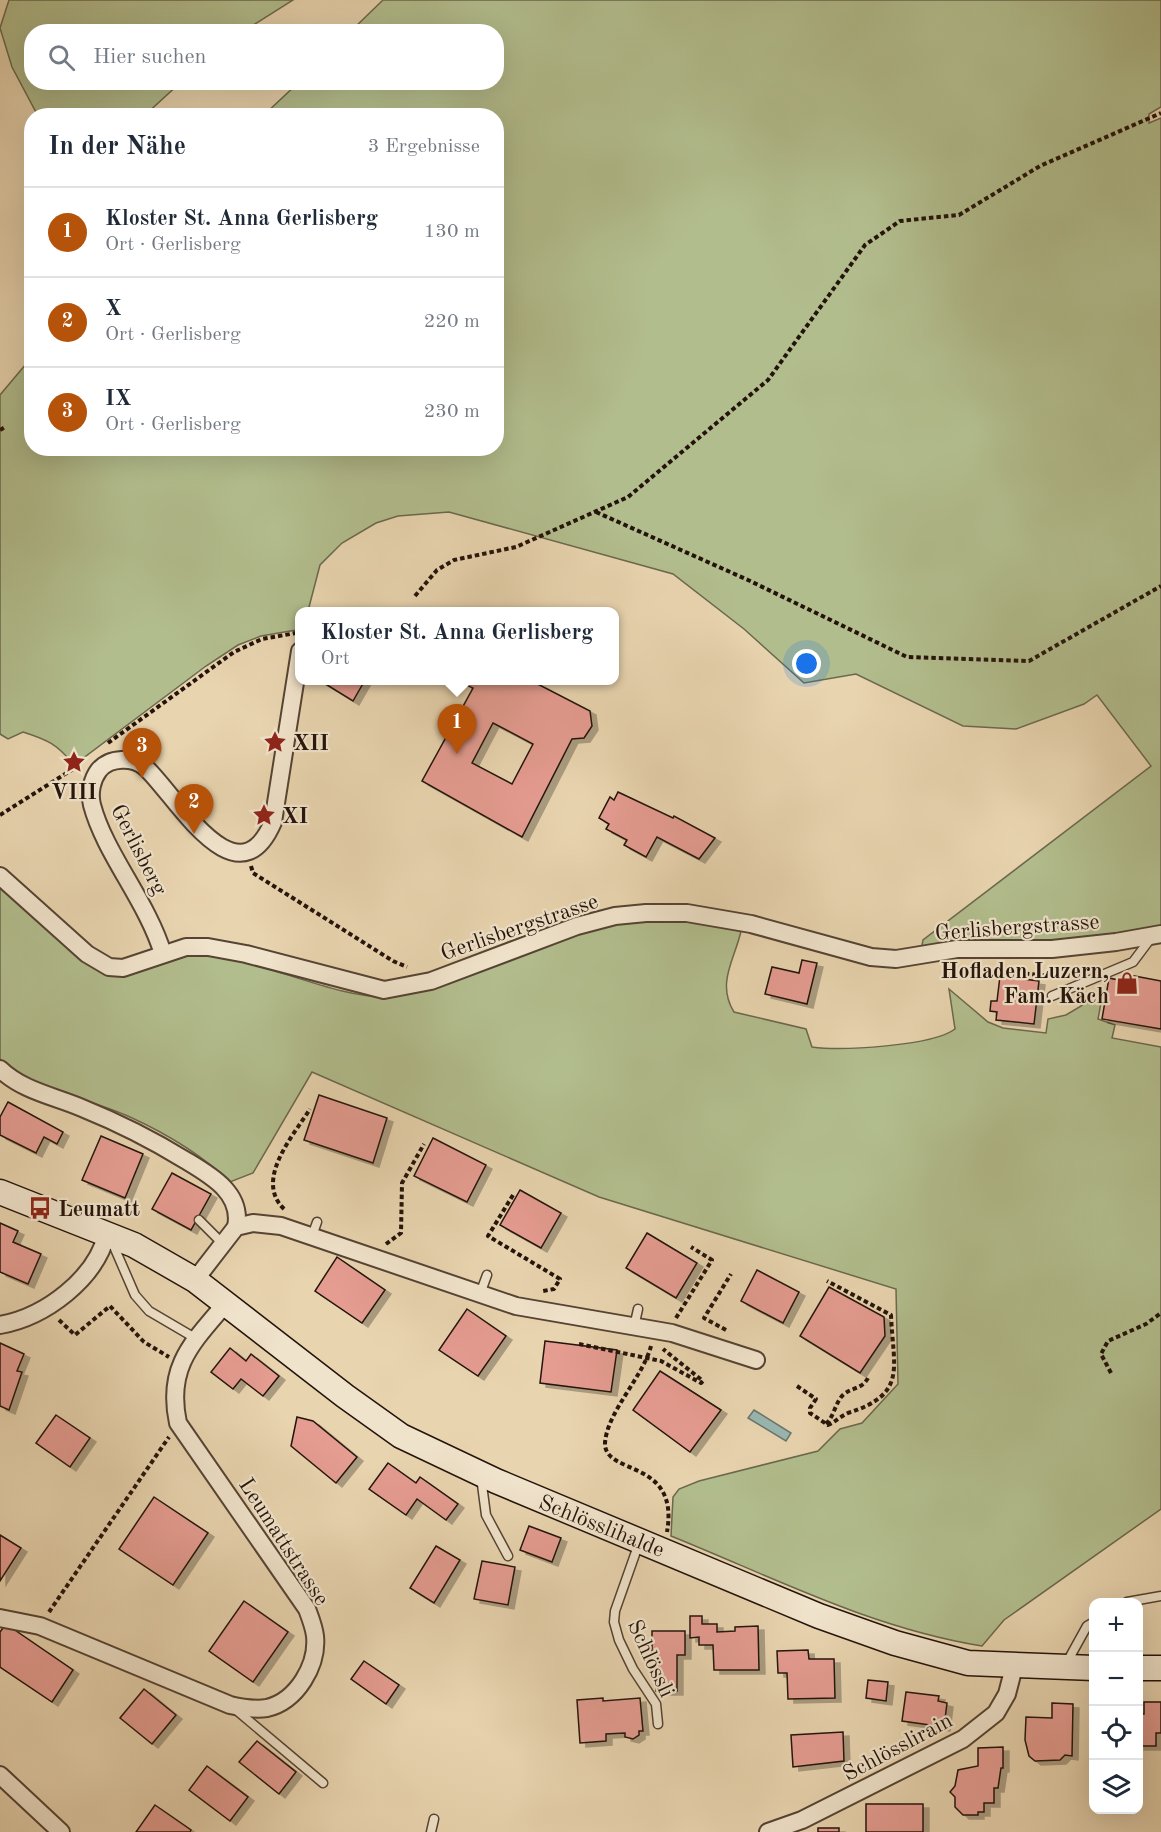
<!DOCTYPE html>
<html lang="de">
<head>
<meta charset="utf-8">
<style>
  :root { --surface:#fff; --page:#f2f2f3; --text:#1f2937; --muted:#747a83; --line:#e0e1e3; --accent:#b45309 }
  body { margin:0; font-family:"Old Standard TT",serif; background:var(--page); color:var(--text) }
  .controls { position:absolute; right:18px; bottom:18px; display:grid; overflow:hidden; border-radius:12px; box-shadow:0 6px 24px #0002 }
  .controls button { width:54px; height:54px; display:grid; place-items:center; padding:0; border:0; border-bottom:2px solid var(--line); background:var(--surface); color:var(--text); font:30px sans-serif }
  .you { position:absolute; left:807px; top:664px; width:21px; height:21px; margin:-15px; border:4px solid #fff; border-radius:50%; background:#1a73e8; box-shadow:0 0 0 9px #1a73e833 }
  .badge { display:grid; place-items:center; width:39px; height:39px; border-radius:50%; background:var(--accent); color:#fff; font-size:20px; font-weight:700 }
  .pin { position:absolute; translate:-50% -50px; filter:drop-shadow(0 2px 3px #0008) }
  .pin::after { content:''; position:absolute; top:32px; width:21px; height:18px; background:inherit; clip-path:polygon(0 0,100% 0,50% 100%) }
  .popup { position:absolute; left:295px; top:607px; width:324px; height:78px; box-sizing:border-box; display:grid; place-content:center; border-radius:12px; background:var(--surface); filter:drop-shadow(0 2px 4px #0005); font-size:20px; white-space:nowrap; color:var(--muted) }
  .popup b { font-size:22px; color:var(--text) }
  .popup::after { content:''; position:absolute; left:50%; top:100%; margin-left:-12px; border:12px solid transparent; border-top-color:var(--surface) }
  .list { margin:0; padding:0; list-style:none }
  h2 { display:flex; justify-content:space-between; align-items:center; height:78px; margin:0; padding:0 24px; font-size:26px }
  h2 small { font-size:20px; font-weight:400; color:var(--muted) }
  .list li { display:grid; grid-template-columns:39px 1fr auto; gap:18px; align-items:center; box-sizing:border-box; height:90px; padding:0 24px; border-top:2px solid var(--line) }
  .list b { display:block; font-size:22px; white-space:nowrap }
  .list p { margin:0; font-size:20px; white-space:nowrap; color:var(--muted) }
  .list em { font-size:20px; font-style:normal; color:var(--muted) }
  .icon { flex:none; width:33px; height:33px; fill:none; stroke:currentColor; stroke-width:2; stroke-linecap:round; stroke-linejoin:round }
  .map { position:relative; flex:none; width:1161px; height:1832px; overflow:hidden }
  .search { position:absolute; background:var(--surface); box-shadow:0 6px 24px #0002; left:24px; top:24px; width:480px; height:66px; display:flex; align-items:center; gap:15px; box-sizing:border-box; padding:0 21px; border-radius:24px; color:var(--muted); font-size:22px }
  .panel { position:absolute; background:var(--surface); box-shadow:0 6px 24px #0002; left:24px; top:108px; width:480px; height:348px; border-radius:24px }
  .map>svg:first-child { display:block }
</style>
</head>
<body>
<div class="map">
<svg width="1161" height="1832" viewBox="0 0 1161 1832">
  <defs>
    <filter id="shadow"><feDropShadow dx="6" dy="4" stdDeviation="0" flood-color="#0004"/></filter>
  </defs>
  <rect width="100%" height="100%" fill="#e8d4af"/>
  <filter id="stains"><feTurbulence type="fractalNoise" baseFrequency=".00333" numOctaves="4"/><feColorMatrix values="0 0 0 0 .2 0 0 0 0 .09 0 0 0 0 .02 0 0 0 .5 -.17"/></filter>
  <radialGradient id="worn" r=".72"><stop offset=".6" stop-color="#630" stop-opacity="0"/><stop offset="1" stop-color="#630" stop-opacity=".3"/></radialGradient>
  <!-- green -->
  <g fill="#b2bd8d" stroke="#6b684c" stroke-width="1.5">
    <polygon points="9,0 293,0 244,31 32,32 32,82 180,83 145,115 38,116 12,67 0,28"/>
    <path d="M383 0H1161V107L1149 114V123L1161 118V928L1091 939 921 950 923 940 1151 766 1097 695 1084 704 1016 729 963 726 856 674 804 683 744 629 673 574 449 512 398 516 376 523 342 543 320 565 308 611 300 612 299 624 296 630 261 636 238 645 206 666 74 765C57 744 48 740 23 732L8 739 0 734V395L31 358 32 448H496V116L264 115 298 83 496 82V32L351 31Z"/>
    <path d="M0 887 113 974C150 974 174 948 218 956 269 964 343 1000 391 997 411 995 429 987 448 981 508 961 567 930 629 920 664 914 699 923 734 927L741 931C735 959 716 983 734 1012L806 1029 812 1047C841 1051 933 1046 955 1029L949 989 988 1022 1003 1028 1046 1033 1048 1019 1066 1015 1086 1003H1101L1098 1019 1115 1025 1112 1038 1161 1047V1509L1004 1620 982 1646C871 1628 775 1578 671 1536L673 1497 679 1489 699 1481 818 1451 840 1429 862 1423 898 1384 896 1289 599 1197 312 1072 253 1173 230 1182C202 1155 165 1133 130 1117 86 1097 36 1092 0 1059Z"/>
  </g>
  <!-- water -->
  <polygon fill="#98b7b0" stroke="#6a756e" stroke-width="1.5" points="754,1410 791,1433 786,1441 748,1418"/>
  <!-- building -->
  <g fill="#e59c91" stroke="#24130a" stroke-width="1.5" fill-rule="evenodd" filter="url(#shadow)">
    <polygon points="319,680 365,680 353,701"/>
    <path d="M469 680H530L590 711 592 726 584 738 572 739 522 837 422 781 473 688 466 685ZM493 723 533 744 512 784 472 763Z"/>
    <polygon points="618,792 673,818 674,816 715,838 699,859 657,837 646,857 624,845 627,840 606,829 609,824 599,818 610,797 614,800"/>
    <polygon points="802,960 817,963 807,1004 765,994 772,967 799,973"/>
    <polygon points="1124,974 1161,981 1161,1029 1102,1019 1109,978 1123,981"/>
    <polygon points="1000,976 1039,981 1034,1024 996,1020 997,1012 990,1011 991,1001 997,1001"/>
    <polygon points="319,1095 387,1118 373,1163 304,1140"/>
    <polygon points="8,1102 63,1132 57,1144 44,1137 36,1153 0,1135 0,1117"/>
    <polygon points="101,1136 143,1154 125,1198 82,1180"/>
    <polygon points="433,1138 486,1165 467,1202 414,1176"/>
    <polygon points="172,1173 211,1194 191,1230 152,1209"/>
    <polygon points="520,1190 561,1213 541,1248 500,1225"/>
    <polygon points="0,1223 18,1231 13,1242 41,1254 28,1284 0,1272"/>
    <polygon points="647,1233 697,1263 676,1298 626,1268"/>
    <polygon points="337,1257 385,1290 362,1323 315,1291"/>
    <polygon points="757,1270 799,1292 783,1323 741,1301"/>
    <polygon points="829,1287 884,1317 885,1336 860,1373 800,1336"/>
    <polygon points="467,1309 506,1336 478,1376 439,1350"/>
    <polygon points="545,1341 617,1350 611,1392 540,1383"/>
    <polygon points="0,1343 24,1354 17,1371 22,1372 9,1410 0,1406"/>
    <polygon points="230,1348 246,1361 251,1354 279,1376 263,1396 241,1379 233,1389 211,1372"/>
    <polygon points="660,1371 721,1410 690,1452 633,1410"/>
    <polygon points="56,1415 90,1438 70,1467 36,1443"/>
    <polygon points="297,1417 313,1421 357,1457 336,1483 291,1446"/>
    <polygon points="388,1463 416,1483 420,1477 458,1504 446,1520 417,1499 406,1515 369,1489"/>
    <polygon points="154,1497 208,1533 173,1585 119,1549"/>
    <polygon points="529,1526 561,1538 552,1562 520,1550"/>
    <polygon points="0,1535 21,1548 0,1581"/>
    <polygon points="436,1546 460,1560 434,1603 410,1588"/>
    <polygon points="482,1561 515,1567 508,1605 474,1599"/>
    <polygon points="244,1601 288,1632 253,1682 209,1651"/>
    <polygon points="690,1616 702,1616 702,1624 717,1624 717,1632 735,1631 735,1627 758,1626 759,1670 714,1670 713,1645 699,1645 699,1637 690,1638"/>
    <polygon points="6,1624 73,1670 52,1702 0,1667 0,1632"/>
    <polygon points="652,1631 685,1631 685,1655 677,1655 677,1691 656,1691 656,1655 652,1655"/>
    <polygon points="808,1650 809,1659 834,1659 835,1698 788,1699 787,1673 778,1673 777,1651"/>
    <polygon points="364,1661 399,1685 386,1704 351,1679"/>
    <polygon points="868,1680 888,1682 886,1701 866,1698"/>
    <polygon points="144,1689 176,1715 152,1744 120,1718"/>
    <polygon points="906,1692 939,1696 938,1701 947,1703 944,1727 902,1721"/>
    <polygon points="603,1698 603,1701 640,1698 643,1731 639,1731 639,1735 633,1739 625,1737 625,1733 606,1734 606,1741 580,1743 577,1700"/>
    <polygon points="1144,1702 1161,1702 1161,1733 1156,1733 1156,1746 1138,1746 1138,1714 1144,1714"/>
    <polygon points="1052,1703 1073,1704 1072,1756 1065,1755 1060,1760 1035,1761 1029,1756 1025,1740 1026,1717 1052,1718"/>
    <polygon points="843,1732 844,1761 793,1767 791,1735"/>
    <polygon points="257,1741 296,1772 279,1794 239,1762"/>
    <polygon points="1003,1747 1003,1768 1001,1768 998,1788 994,1788 994,1803 984,1803 984,1812 978,1812 978,1815 963,1815 955,1807 955,1797 950,1792 955,1786 958,1770 978,1766 978,1748"/>
    <polygon points="207,1766 248,1797 230,1821 189,1790"/>
    <rect x="866" y="1804" width="57" height="28"/>
    <polygon points="155,1805 191,1830 190,1832 136,1832"/>
    <rect x="818" y="1828" width="21" height="4"/>
  </g>
  <g fill="none" stroke-linecap="round" stroke-linejoin="round">
    <!-- lane casing -->
    <g stroke="#554333" stroke-width="11">
      <g id="lane">
        <polyline points="1052,996 1133,962 1151,938"/>
        <polyline points="199,1220 223,1244"/>
        <polyline points="312,1236 317,1222"/>
        <polyline points="112,1242 135,1295 149,1311 195,1338"/>
        <polyline points="480,1294 487,1275"/>
        <polyline points="634,1327 638,1309"/>
        <polyline points="481,1477 486,1515 508,1556"/>
        <polyline points="639,1543 615,1611 614,1622 619,1640 633,1669 656,1704 658,1724"/>
        <polyline points="1127,1602 1161,1596"/>
        <polyline points="1066,1664 1087,1626 1094,1622"/>
        <polyline points="235,1709 323,1783"/>
        <polyline points="431,1832 434,1819"/>
      </g>
    </g>
    <!-- street casing -->
    <g stroke="#554333" stroke-width="20">
      <g id="street">
        <polyline points="0,876 87,954 109,967 123,968 186,947 208,947 246,954 384,990 431,981 577,926 615,916 646,913 687,913 751,924 871,957 896,959 957,949 1052,949 1116,942 1161,934"/>
        <path d="M163 954C147 901 105 854 92 805 89 793 92 779 99 770 110 757 133 757 145 767 175 794 237 906 273 822L300 651"/>
        <path d="M0 1069C23 1091 54 1096 82 1108 119 1123 151 1139 185 1160 210 1175 243 1193 236 1227"/>
        <polyline points="195,1280 236,1227 253,1223 281,1226 516,1306 672,1333 756,1360"/>
        <path d="M0 1325C45 1317 96 1279 107 1233"/>
        <path d="M0 1618 40 1626 230 1705C243 1708 254 1710 267 1708 297 1701 318 1665 315 1636 314 1627 310 1617 307 1609L178 1423C166 1367 192 1343 226 1303"/>
        <polyline points="0,1775 61,1832"/>
        <polyline points="768,1832 802,1820 963,1739 996,1713 1007,1694 1014,1667"/>
      </g>
    </g>
    <!-- secondary casing -->
    <g stroke="#24130a" stroke-width="27">
      <g id="secondary">
        <polyline points="0,1192 134,1245 195,1280 345,1396 401,1436 496,1481 819,1616 895,1643 968,1663 1094,1668"/>
        <polyline points="1138,1668 1161,1668"/>
      </g>
    </g>
    <!-- path -->
    <g stroke="#24130a" stroke-width="4" stroke-dasharray="4.5 3" stroke-linecap="butt">
      <polyline points="0,430 5,427"/>
      <polyline points="596,512 748,580 907,657 1029,661 1161,586"/>
      <polyline points="415,596 437,570 454,560 516,547 628,497 768,380 865,245 900,221 959,215 1040,166 1161,113"/>
      <polyline points="108,743 234,652 262,639 296,633"/>
      <polyline points="0,815 81,764"/>
      <polyline points="251,866 253,873 393,961 407,967"/>
      <polyline points="997,966 1002,971 1058,977 1060,980"/>
      <polyline points="513,1195 488,1236 560,1279 554,1289 543,1291"/>
      <path d="M284 1209C254 1180 293 1136 310 1109"/>
      <polyline points="386,1244 401,1233 402,1183 424,1144"/>
      <polyline points="676,1318 712,1260 691,1247"/>
      <polyline points="59,1320 75,1335 110,1306 144,1342 169,1357"/>
      <polyline points="726,1330 704,1318 731,1274"/>
      <polyline points="579,1344 661,1361 701,1383 703,1381 663,1349"/>
      <path d="M651 1346C643 1377 607 1412 605 1443 604 1476 680 1458 667 1532"/>
      <polyline points="1111,1373 1101,1354 1108,1341 1146,1324 1161,1313"/>
      <path d="M797 1386 816 1399 810 1408V1413L828 1425C835 1422 841 1416 848 1413 908 1394 893 1368 891 1315L827 1281"/>
      <path d="M826 1424C835 1415 835 1402 844 1394 853 1387 862 1389 868 1378"/>
      <polyline points="49,1612 169,1437"/>
    </g>
    <!-- lane -->
    <use href="#lane" stroke="#f0e3cb" stroke-width="8"/>
    <!-- street -->
    <use href="#street" stroke="#f0e3cb" stroke-width="16"/>
    <!-- secondary -->
    <use href="#secondary" stroke="#f0e3cb" stroke-width="24"/>
  </g>
  <!-- icons -->
  <defs>
    <g id="sight-bare" transform="scale(1.8)"><path d="M0-6L1.8-2.2L6-1.7L2.9 1.2L3.7 5.4L0 3.3L-3.7 5.4L-2.9 1.2L-6-1.7L-1.8-2.2Z" fill="#8f2418" stroke="#f0e3cb" stroke-width="2.5" paint-order="stroke"/></g>
    <g id="shop-bare" transform="scale(1.8)"><path d="M-5-2.5h2.3a2.7 3.5 0 0 1 5.4 0H5L5.5 6h-11ZM-1.5-2.5h3a1.5 2.3 0 0 0-3 0Z" fill="#8f2418" stroke="#f0e3cb" stroke-width="2.5" paint-order="stroke"/></g>
    <g id="bus-bare" transform="scale(1.8)"><path d="M-5-6H5V4H4V6H2V4H-2V6H-4V4H-5ZM-3.5-4V0h7V-4ZM-3.5 1.2v1.5H-2V1.2ZM2 1.2v1.5H3.5V1.2Z" fill="#8f2418" stroke="#f0e3cb" stroke-width="2.5" paint-order="stroke"/></g>
  </defs>
  <g fill-rule="evenodd">
    <use href="#sight-bare" x="275" y="742"/>
    <use href="#sight-bare" x="74" y="762"/>
    <use href="#sight-bare" x="264" y="815"/>
    <use href="#shop-bare" x="1127" y="983"/>
    <use href="#bus-bare" x="40" y="1208"/>
  </g>
  <g text-anchor="middle" stroke-width="4.5" stroke-linejoin="round" paint-order="stroke">
    <!-- poi labels -->
    <g font-size="22" font-weight="bold" fill="#24130a" stroke="#f0e3cb" text-anchor="start">
      <text x="293" y="750">XII</text>
      <text x="74" y="799" text-anchor="middle">VIII</text>
      <text x="282" y="823">XI</text>
      <text x="1109" y="978" text-anchor="end">Hofladen Luzern,<tspan x="1109" dy="25">Fam. Käch</tspan></text>
      <text x="58" y="1216">Leumatt</text>
    </g>
    <!-- street labels -->
    <g font-size="22" fill="#24130a" stroke="#f0e3cb">
      <text transform="translate(140 849) rotate(63)" y="8">Gerlisberg</text>
      <text transform="translate(519 926) rotate(-19)" y="8">Gerlisbergstrasse</text>
      <text transform="translate(1017 926) rotate(-4)" y="8">Gerlisbergstrasse</text>
      <text transform="translate(602 1525) rotate(22)" y="8">Schlösslihalde</text>
      <text transform="translate(285 1541) rotate(57)" y="8">Leumattstrasse</text>
      <text transform="translate(652 1658) rotate(65)" y="8">Schlössli</text>
      <text transform="translate(897 1746) rotate(-28)" y="8">Schlösslirain</text>
    </g>
  </g>
  <rect width="100%" height="100%" filter="url(#stains)"/>
  <rect width="100%" height="100%" fill="url(#worn)"/>
</svg>
<div class="controls">
<button>+</button>
<button>−</button>
<button><svg class="icon" aria-label="locate" viewBox="0 0 24 24"><circle cx="12" cy="12" r="6"/><path d="M12 2v4M12 18v4M2 12h4M18 12h4"/></svg></button>
<button><svg class="icon" aria-label="layers" viewBox="0 0 24 24"><path d="M12 4l9 5-9 5-9-5zM3 14l9 5 9-5"/></svg></button>
</div>
<div class="you"></div>
<div class="pin badge" style="left:457px;top:754px">1</div>
<div class="popup"><b>Kloster St. Anna Gerlisberg</b>Ort</div>
<div class="pin badge" style="left:194px;top:834px">2</div>
<div class="pin badge" style="left:142px;top:778px">3</div>
<div class="search"><svg class="icon" aria-label="search" viewBox="0 0 24 24"><circle cx="10" cy="10" r="6"/><path d="M15 15l6 6"/></svg>Hier suchen</div>
<section class="panel">
<h2>In der Nähe<small>3 Ergebnisse</small></h2>
<ul class="list">
<li><span class="badge">1</span><div><b>Kloster St. Anna Gerlisberg</b><p>Ort · Gerlisberg</p></div><em>130 m</em></li>
<li><span class="badge">2</span><div><b>X</b><p>Ort · Gerlisberg</p></div><em>220 m</em></li>
<li><span class="badge">3</span><div><b>IX</b><p>Ort · Gerlisberg</p></div><em>230 m</em></li>
</ul>
</section>
</div>
</body>
</html>
